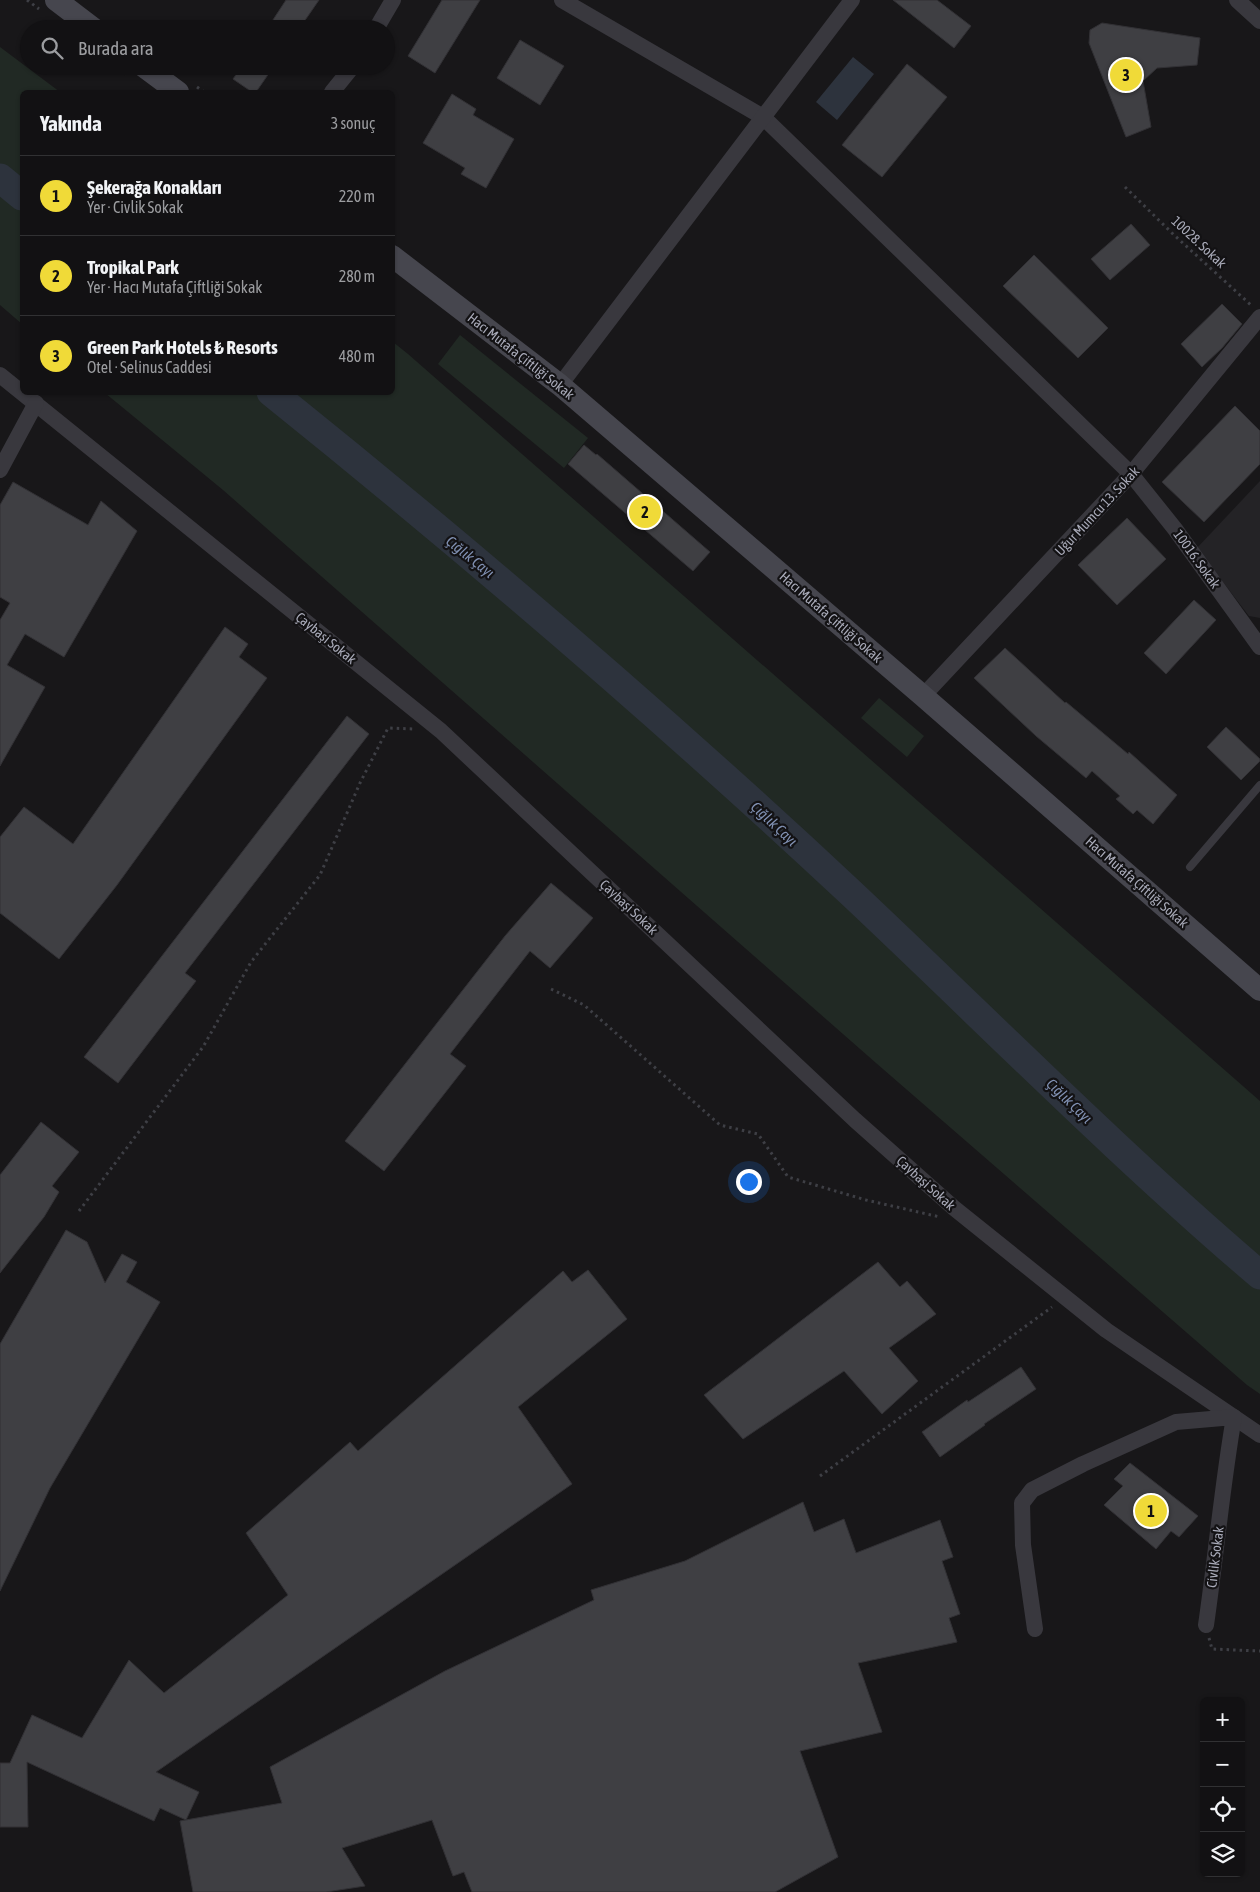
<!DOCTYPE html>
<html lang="tr">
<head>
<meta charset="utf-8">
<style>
  :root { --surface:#121113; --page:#1b1a1c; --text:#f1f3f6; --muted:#9c9da0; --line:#313133; --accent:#f0da38 }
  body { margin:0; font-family:"Asap Condensed",sans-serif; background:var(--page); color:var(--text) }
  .controls { position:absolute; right:15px; bottom:15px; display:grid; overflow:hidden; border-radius:8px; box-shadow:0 1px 4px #0004 }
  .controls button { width:45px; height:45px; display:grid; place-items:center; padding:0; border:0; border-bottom:1px solid var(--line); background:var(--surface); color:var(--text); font:25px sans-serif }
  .you { position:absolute; left:748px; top:1181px; width:18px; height:18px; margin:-12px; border:4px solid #fff; border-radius:50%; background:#1a73e8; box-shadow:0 0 0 8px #1a73e833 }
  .badge { display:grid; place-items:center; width:32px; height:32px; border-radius:50%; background:var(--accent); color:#111; font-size:16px; font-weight:700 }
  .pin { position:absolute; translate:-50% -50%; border:2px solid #fff; box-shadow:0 1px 5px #0006 }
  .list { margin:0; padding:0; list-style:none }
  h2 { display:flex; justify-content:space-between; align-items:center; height:65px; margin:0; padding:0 20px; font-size:21px }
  h2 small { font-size:16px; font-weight:400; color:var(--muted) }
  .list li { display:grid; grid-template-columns:32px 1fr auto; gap:15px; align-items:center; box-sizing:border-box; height:80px; padding:0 20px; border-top:1px solid var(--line) }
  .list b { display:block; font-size:19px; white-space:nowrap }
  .list p { margin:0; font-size:16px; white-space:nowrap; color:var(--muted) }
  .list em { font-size:16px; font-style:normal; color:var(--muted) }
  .icon { flex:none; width:28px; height:28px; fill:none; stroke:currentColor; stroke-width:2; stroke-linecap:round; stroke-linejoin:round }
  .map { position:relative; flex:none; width:1260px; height:1892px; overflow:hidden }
  .search { position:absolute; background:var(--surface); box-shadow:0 1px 4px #0004; left:20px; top:20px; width:375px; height:55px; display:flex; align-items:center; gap:12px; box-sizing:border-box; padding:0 18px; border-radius:28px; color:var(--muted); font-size:19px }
  .panel { position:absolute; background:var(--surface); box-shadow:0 1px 4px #0004; left:20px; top:90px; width:375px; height:305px; border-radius:8px }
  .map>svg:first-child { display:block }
</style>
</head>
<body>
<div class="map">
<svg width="1260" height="1892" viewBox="0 0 1260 1892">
  <rect width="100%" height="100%" fill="#181719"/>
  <!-- built -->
  <polygon fill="#242326" points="1260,481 1260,618 1249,616 1197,548"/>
  <!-- green -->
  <g fill="#212924">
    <polygon points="0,47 60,92 22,92 22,324 0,305"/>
    <polygon points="460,335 588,438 564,468 438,364"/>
    <polygon points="393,342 408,354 1260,1101 1260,1394 1247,1385 876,1063 223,490 105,393 392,392"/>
    <polygon points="879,698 924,736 907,757 861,718"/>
  </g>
  <!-- water -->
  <polygon fill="#2d333d" points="853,57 874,74 837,120 816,102"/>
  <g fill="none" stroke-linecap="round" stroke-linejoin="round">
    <!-- river -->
    <g stroke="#2d333d" stroke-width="29">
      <polyline points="0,178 22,196"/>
      <path d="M271 392C470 552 665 719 851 893 987 1021 1118 1154 1260 1275"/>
    </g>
  </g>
  <!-- building -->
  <g fill="#3f3f43" stroke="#323135">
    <polygon points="286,0 319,0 299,29 267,29"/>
    <polygon points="442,0 480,0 435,73 408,56"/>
    <polygon points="893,0 937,0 971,26 954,48"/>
    <polygon points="1102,23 1200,38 1197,65 1157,68 1143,81 1151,127 1126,137 1089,43 1090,30"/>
    <polygon points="520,40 564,66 540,105 497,78"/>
    <polygon points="907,64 947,97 882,177 842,145"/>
    <polygon points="242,66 274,66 256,92 252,92 233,79"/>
    <polygon points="452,94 476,109 473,115 514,139 486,188 461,174 465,168 423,143"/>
    <polygon points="1131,224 1150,245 1110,280 1091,259"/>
    <polygon points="1034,255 1108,328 1078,358 1003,286"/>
    <polygon points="1222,304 1242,324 1222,348 1202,367 1181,344"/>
    <polygon points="1235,406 1260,431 1260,464 1204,522 1162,482"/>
    <polygon points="584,445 596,455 597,454 710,552 693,571 568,464"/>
    <polygon points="13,482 88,525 101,501 137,531 64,657 25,634 7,665 45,687 0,766 0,620 10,603 0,597 0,505"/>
    <polygon points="1127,518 1166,559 1117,605 1078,565"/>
    <polygon points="1194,600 1216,620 1166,674 1144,653"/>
    <polygon points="225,627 248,644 239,657 267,678 117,885 59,959 0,913 0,837 24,807 73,844"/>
    <polygon points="1005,648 1065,703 1066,702 1128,754 1129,752 1177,795 1153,824 1137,810 1133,814 1116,799 1120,796 1092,771 1086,778 1036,736 974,678"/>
    <polygon points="347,716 369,734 185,973 196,981 118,1083 84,1057"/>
    <polygon points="1226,727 1260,759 1260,761 1241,780 1207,747"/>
    <polygon points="551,883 593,918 550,968 530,951 450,1054 466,1066 384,1171 345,1141 505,936"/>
    <polygon points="41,1122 79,1152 52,1186 59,1192 44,1217 0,1273 0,1175"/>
    <polygon points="66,1230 87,1242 105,1283 122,1254 137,1262 126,1282 160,1302 50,1488 0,1591 0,1344"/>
    <polygon points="878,1262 900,1287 907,1281 936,1314 889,1348 918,1381 882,1414 844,1371 743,1439 704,1395"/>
    <polygon points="588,1270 627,1319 518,1407 572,1484 156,1772 199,1792 186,1820 160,1808 154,1821 27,1762 28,1827 0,1827 0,1763 10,1763 32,1715 82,1738 129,1660 164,1693 288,1595 246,1533 350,1442 358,1451 563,1271 572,1282"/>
    <polygon points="1021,1367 1036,1389 984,1424 985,1425 940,1457 922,1432 967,1400 968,1402"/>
    <polygon points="1130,1463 1198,1516 1179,1537 1171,1531 1156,1549 1104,1505 1123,1486 1114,1479"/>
    <polygon points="803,1502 814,1532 844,1519 856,1553 940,1520 953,1557 942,1561 960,1614 949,1618 957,1642 858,1663 882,1732 800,1751 838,1857 775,1892 472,1892 464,1872 453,1876 432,1820 342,1848 365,1886 326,1892 193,1892 180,1821 282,1803 270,1767 445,1671 594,1600 591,1590 685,1561"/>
  </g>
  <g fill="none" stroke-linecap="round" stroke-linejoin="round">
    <!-- path -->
    <g stroke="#3e3f45" stroke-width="3" stroke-dasharray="2.5 4" stroke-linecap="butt">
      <polyline points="27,0 39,9"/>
      <polyline points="112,23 120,29"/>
      <polyline points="115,66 126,74"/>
      <polyline points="197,87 204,92"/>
      <polyline points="1125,187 1174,235 1252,306"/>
      <polyline points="551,989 584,1005 720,1125 758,1134 788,1177 866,1200 940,1217"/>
      <polyline points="79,1211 203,1047 251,962 320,875 360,783 388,728 414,729"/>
      <polyline points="820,1476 1052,1307"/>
      <polyline points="1209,1638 1212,1649 1260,1651"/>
    </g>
    <!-- lane -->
    <polyline stroke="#39383e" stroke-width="8" points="1190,867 1260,785"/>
    <!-- street -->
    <g stroke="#39383e" stroke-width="16">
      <polyline points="562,0 763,117 1131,474 1175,529 1260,647"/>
      <polyline points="1237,0 1260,21"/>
      <polyline points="376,29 393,0"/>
      <polyline points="332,92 353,66"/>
      <polyline points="0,375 441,731 855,1120 954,1208 1106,1330 1260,1435"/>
      <polyline points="560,385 852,0"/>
      <polyline points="0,470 36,403"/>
      <polyline points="923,696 1131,474 1260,317"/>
      <path d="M1035 1629 1023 1545 1022 1503 1032 1490 1083 1464 1176 1422 1234 1417C1222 1486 1216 1556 1206 1625"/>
    </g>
    <!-- secondary -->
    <g stroke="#46464e" stroke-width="22">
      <polyline points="56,0 94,29"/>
      <polyline points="143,66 178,92"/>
      <polyline points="392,256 560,385 923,696 1260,990"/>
    </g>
  </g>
  <g text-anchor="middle" stroke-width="4.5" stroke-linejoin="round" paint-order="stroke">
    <!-- street labels -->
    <g font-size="14" fill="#a9abb9" stroke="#131214">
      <text transform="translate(1199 242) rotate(43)" y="5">10028. Sokak</text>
      <text transform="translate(521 356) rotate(38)" y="5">Hacı Mutafa Çiftliği Sokak</text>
      <text transform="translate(1097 511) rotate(-47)" y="5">Uğur Mumcu 13. Sokak</text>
      <text transform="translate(1197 559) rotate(54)" y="5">10016. Sokak</text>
      <text transform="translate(831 617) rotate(41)" y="5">Hacı Mutafa Çiftliği Sokak</text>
      <text transform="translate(326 638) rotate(39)" y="5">Çaybaşi Sokak</text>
      <text transform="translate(1137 882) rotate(41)" y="5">Hacı Mutafa Çiftliği Sokak</text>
      <text transform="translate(629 907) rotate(43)" y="5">Çaybaşi Sokak</text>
      <text transform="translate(926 1183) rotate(42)" y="5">Çaybaşi Sokak</text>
      <text transform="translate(1215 1557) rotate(-83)" y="5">Civlik Sokak</text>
    </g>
    <!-- water labels -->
    <g font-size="15" font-style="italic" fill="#8191b3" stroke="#131214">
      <text transform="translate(470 557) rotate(39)" y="5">Çığlık Çayı</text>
      <text transform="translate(774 824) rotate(43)" y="5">Çığlık Çayı</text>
      <text transform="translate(1069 1101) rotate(44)" y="5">Çığlık Çayı</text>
    </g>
  </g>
</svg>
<div class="controls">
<button>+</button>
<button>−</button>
<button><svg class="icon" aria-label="locate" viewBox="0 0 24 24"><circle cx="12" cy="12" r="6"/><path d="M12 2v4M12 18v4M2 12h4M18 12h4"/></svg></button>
<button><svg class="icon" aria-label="layers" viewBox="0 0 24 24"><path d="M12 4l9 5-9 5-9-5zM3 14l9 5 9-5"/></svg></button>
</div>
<div class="you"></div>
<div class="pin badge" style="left:1151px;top:1511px">1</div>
<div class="pin badge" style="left:645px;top:512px">2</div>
<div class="pin badge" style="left:1126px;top:75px">3</div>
<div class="search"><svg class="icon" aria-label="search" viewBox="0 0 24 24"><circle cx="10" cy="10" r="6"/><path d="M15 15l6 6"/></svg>Burada ara</div>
<section class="panel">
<h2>Yakında<small>3 sonuç</small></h2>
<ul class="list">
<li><span class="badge">1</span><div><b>Şekerağa Konakları</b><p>Yer · Civlik Sokak</p></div><em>220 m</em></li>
<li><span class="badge">2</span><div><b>Tropikal Park</b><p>Yer · Hacı Mutafa Çiftliği Sokak</p></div><em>280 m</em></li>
<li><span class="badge">3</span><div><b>Green Park Hotels ₺ Resorts</b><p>Otel · Selinus Caddesi</p></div><em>480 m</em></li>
</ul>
</section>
</div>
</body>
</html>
